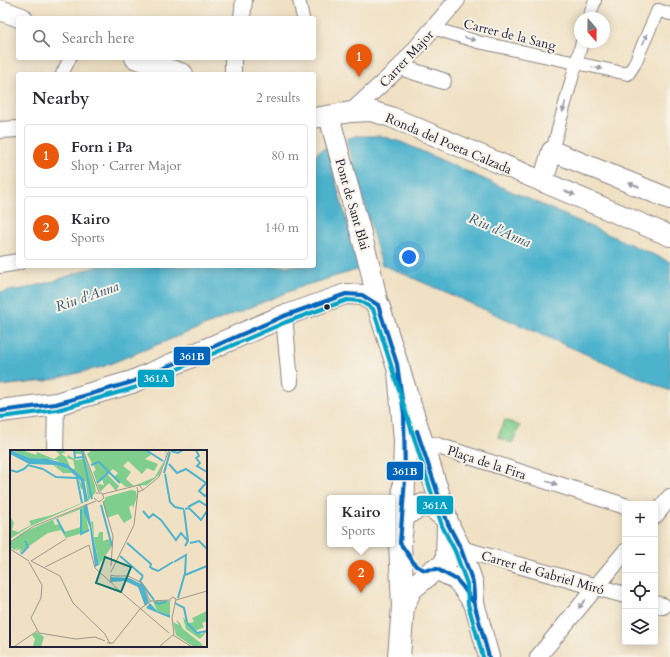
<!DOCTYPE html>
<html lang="en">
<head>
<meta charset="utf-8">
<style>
  :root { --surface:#fff; --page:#f2f2f3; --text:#2b2b33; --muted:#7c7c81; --line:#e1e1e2; --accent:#ea580c }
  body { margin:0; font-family:Cardo,serif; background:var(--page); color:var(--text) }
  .controls { position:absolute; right:12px; bottom:12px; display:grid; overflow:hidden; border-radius:4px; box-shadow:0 2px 10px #0003 }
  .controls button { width:36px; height:36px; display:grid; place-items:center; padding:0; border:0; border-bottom:1px solid var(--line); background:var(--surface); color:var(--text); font:20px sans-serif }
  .compass { position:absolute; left:574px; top:12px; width:36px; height:36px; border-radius:50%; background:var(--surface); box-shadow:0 2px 10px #0003; rotate:160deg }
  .you { position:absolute; left:409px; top:257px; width:14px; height:14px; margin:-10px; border:3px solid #fff; border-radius:50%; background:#1a73e8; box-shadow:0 0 0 6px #1a73e833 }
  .badge { display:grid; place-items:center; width:26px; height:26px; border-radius:50%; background:var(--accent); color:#fff; font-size:13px; font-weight:700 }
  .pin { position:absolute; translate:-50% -33px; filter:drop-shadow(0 1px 2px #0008) }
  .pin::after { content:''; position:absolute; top:21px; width:14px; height:12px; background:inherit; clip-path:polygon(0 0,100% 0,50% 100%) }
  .popup { position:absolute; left:327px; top:495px; width:68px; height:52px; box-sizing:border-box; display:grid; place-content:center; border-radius:4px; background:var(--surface); filter:drop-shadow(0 1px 3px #0005); font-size:13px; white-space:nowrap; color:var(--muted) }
  .popup b { font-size:15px; color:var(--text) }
  .popup::after { content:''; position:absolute; left:50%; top:100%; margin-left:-8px; border:8px solid transparent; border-top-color:var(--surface) }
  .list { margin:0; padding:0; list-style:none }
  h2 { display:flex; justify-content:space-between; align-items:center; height:52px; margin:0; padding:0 16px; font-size:17px }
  h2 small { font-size:13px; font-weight:400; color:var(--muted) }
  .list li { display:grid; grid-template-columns:26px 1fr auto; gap:12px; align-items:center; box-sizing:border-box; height:64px; margin:0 8px 8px; padding:0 8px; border:1px solid var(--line); border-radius:4px }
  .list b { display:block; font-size:15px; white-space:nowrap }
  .list p { margin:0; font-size:13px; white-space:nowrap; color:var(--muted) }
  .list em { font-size:13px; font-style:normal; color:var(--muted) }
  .icon { flex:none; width:22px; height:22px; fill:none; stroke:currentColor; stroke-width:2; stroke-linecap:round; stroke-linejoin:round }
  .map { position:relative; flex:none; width:670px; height:657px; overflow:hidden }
  .search { position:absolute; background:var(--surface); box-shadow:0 2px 10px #0003; left:16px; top:16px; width:300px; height:44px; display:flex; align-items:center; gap:10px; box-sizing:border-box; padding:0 14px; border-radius:4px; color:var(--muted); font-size:15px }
  .panel { position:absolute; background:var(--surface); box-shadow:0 2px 10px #0003; left:16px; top:72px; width:300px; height:196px; border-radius:4px }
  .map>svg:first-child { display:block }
</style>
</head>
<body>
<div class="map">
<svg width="670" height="657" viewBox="0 0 670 657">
  <rect width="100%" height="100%" fill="#f7f3e8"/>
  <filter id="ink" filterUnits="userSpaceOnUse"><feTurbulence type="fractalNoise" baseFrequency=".025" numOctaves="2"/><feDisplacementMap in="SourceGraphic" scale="8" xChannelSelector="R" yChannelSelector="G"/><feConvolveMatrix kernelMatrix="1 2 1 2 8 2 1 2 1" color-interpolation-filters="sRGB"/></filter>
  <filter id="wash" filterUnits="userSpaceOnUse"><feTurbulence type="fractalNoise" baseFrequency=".012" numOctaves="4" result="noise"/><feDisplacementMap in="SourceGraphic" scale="16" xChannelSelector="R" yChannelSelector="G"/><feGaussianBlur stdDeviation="0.9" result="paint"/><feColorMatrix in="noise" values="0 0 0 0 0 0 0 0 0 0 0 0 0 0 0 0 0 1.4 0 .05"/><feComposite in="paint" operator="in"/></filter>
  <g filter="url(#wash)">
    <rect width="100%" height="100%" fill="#f0e1c4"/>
    <!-- green -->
    <polygon fill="#7fce8e" stroke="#507864" points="505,420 520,426 512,443 498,437"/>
    <!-- water -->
    <g fill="#4eb3cd" stroke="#386a84">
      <polygon points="355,136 380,136 401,142 670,262 670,391 381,264 346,139"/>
      <polygon points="326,147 360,269 303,286 102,367 46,381 0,386 0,292 23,289 54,281 97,266 314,266 314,155"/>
    </g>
    <!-- pier -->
    <polygon fill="#f0e1c4" points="346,138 347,146 381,264 380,265 344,139"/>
  </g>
  <g filter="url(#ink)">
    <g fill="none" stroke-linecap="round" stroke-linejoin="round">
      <!-- pedestrian casing -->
      <g stroke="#898280" stroke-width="14">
        <g id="pedestrian">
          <polyline points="299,0 303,18"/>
          <polyline points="589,18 595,0"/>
          <polyline points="433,28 478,42 628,74 634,65 658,10 670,14"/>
          <polyline points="62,74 70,58"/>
          <polyline points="552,151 582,42"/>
        </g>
      </g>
      <!-- minor casing -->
      <g stroke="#898280" stroke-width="18">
        <g id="minor">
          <polyline points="242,18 244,0"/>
          <polyline points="400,67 443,81"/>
          <polyline points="233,74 233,58"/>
          <polyline points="351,112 400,67 457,0"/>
          <polyline points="0,130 18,129"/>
          <polyline points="0,265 18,262"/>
          <polyline points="284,316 290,382"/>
          <polyline points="421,443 438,446 625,506"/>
          <polyline points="55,451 56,404"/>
          <polyline points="655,516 670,497"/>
          <polyline points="461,549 625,595"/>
          <polyline points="655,604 663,606"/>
          <polyline points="538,657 625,552"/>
        </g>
      </g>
      <!-- tertiary casing -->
      <g stroke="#898280" stroke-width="22">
        <g id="tertiary">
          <polyline points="0,10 22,18"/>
          <polyline points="135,58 183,74"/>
          <polyline points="329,116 370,267 378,305"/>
          <polyline points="314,118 351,112 371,111 391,117 670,236"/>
          <polyline points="543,182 552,151 670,199"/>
          <polyline points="284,316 346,294 362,295 378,305"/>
          <polyline points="447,521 461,549 473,583 474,603 489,657"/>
          <polyline points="434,570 437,569 457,580 474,603"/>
        </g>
      </g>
      <!-- secondary casing -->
      <g stroke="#898280" stroke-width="24">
        <g id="secondary">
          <polyline points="378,305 446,518"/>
          <polyline points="399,371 405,440 403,517 400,543 403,606 399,657"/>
          <polyline points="0,411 56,404 132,382 284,316"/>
          <polyline points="403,517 412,510 423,505 434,508 446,518"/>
          <polyline points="437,569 442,568 447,559 448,524"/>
          <polyline points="403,606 411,589 434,570"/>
        </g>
      </g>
      <!-- pedestrian -->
      <use href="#pedestrian" stroke="#fff" stroke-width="12"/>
      <!-- minor -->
      <use href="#minor" stroke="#fff" stroke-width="16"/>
      <!-- tertiary -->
      <use href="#tertiary" stroke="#fff" stroke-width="20"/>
      <!-- secondary -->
      <use href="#secondary" stroke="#fff" stroke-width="22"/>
      <!-- bus-1 casing -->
      <g stroke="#f7f3e8" stroke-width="7">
        <g id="bus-1">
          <polyline points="378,305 397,364 404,414 405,479 400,543 416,566 425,570 437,569 457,580 463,587 474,603 489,657"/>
          <polyline points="0,411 56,404 132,382 284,316 346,294 362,295 378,305"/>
          <polyline points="417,431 448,524 461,549 473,583 475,607"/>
        </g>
      </g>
      <!-- bus-2 casing -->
      <g stroke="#f7f3e8" stroke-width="7">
        <polyline id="bus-2" points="1,417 57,410 134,388 286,322 347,300 360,301 373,309 378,324 442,526 455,551 467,584 468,604 483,657"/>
      </g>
      <!-- bus-1 -->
      <use href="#bus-1" stroke="#0065bd" stroke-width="4"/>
      <!-- bus-2 -->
      <use href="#bus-2" stroke="#02a2c7" stroke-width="4"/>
    </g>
    <!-- one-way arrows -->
    <defs><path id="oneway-solid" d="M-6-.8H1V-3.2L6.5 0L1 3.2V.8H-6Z"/></defs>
    <g fill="#9c9ca7">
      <use href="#oneway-solid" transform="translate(470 39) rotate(17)"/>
      <use href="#oneway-solid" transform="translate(645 39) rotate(-66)"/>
      <use href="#oneway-solid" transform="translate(597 68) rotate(10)"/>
      <use href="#oneway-solid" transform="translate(564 107) rotate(105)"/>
      <use href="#oneway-solid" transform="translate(634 185) rotate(-158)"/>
      <use href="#oneway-solid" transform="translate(570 193) rotate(23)"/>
      <use href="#oneway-solid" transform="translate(552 483) rotate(18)"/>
      <use href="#oneway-solid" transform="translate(582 604) rotate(130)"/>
    </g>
  </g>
  <!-- markers -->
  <circle fill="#22223b" stroke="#f7f3e8" stroke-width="1.5" cx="327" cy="307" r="3.5"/>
  <g text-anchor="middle" stroke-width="4" stroke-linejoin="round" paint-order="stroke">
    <!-- street labels -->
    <g font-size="13" fill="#22223b" stroke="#f7f3e8">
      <text transform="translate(510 34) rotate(14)" y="5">Carrer de la Sang</text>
      <text transform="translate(406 58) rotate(-47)" y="5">Carrer Major</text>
      <text transform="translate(449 143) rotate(23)" y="5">Ronda del Poeta Calzada</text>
      <text transform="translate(353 204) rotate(74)" y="5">Pont de Sant Blai</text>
      <text transform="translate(487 462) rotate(18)" y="5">Plaça de la Fira</text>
      <text transform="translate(543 572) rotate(16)" y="5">Carrer de Gabriel Miró</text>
    </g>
    <!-- water labels -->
    <g font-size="14" font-style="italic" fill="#31556e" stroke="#f7f3e8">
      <text transform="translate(500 230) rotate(23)" y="5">Riu d'Anna</text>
      <text transform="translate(87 296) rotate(-19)" y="5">Riu d'Anna</text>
    </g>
  </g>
  <!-- overview -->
  <g transform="translate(10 450)">
    <rect width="197" height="197" fill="#f0e1c4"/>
    <path d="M1 0H12L26 5 27 2 44 9 50 5 45 0H51L56 2 51 4 56 7 60 17 46 10 20 8ZM64 0H73L85 35 86 42 78 51 76 32 62 20 65 18 63 10 57 8 58 5 66 10 73 9 72 4H64ZM82 0H136L142 4 135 9 148 14 144 21 137 18 132 24 118 11 113 16 121 22 116 29 124 36 145 27 155 9 156 2 152 0H157L156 6 149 25 137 35 116 37 104 27 108 23 103 19 97 24 109 36 106 41 99 33 90 42 87 34 94 35 92 29 87 33 83 22 86 20 77 4ZM42 14 58 19 68 28 74 38 75 47V52L21 76 0 89 1 68 4 73 2 80 8 82 21 75 19 71 22 70 42 65 74 52V38L71 39 68 28 62 23H53ZM121 40 126 41 127 47 123 58 122 55 119 57 122 68 114 73 108 64 97 68 93 53 96 47ZM74 56 79 81 56 88 51 80 38 83 9 103 11 99 5 101 9 97 4 100 0 97V92L14 82ZM71 59V77L54 82 50 74 45 75 43 70ZM83 71 84 87H88L89 82H93V91L99 89 102 96 89 115 81 72ZM143 151H160V165L147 161ZM197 161V171L192 173 194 177 185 181 192 184 197 181 190 189 197 194 176 179 173 167 179 173 184 172 182 168ZM166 170 170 173 173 179 192 194 191 195 197 197H184L166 185 163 172 169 175ZM27 182 34 187 31 197 23 196 25 189 22 185Z" fill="#7fce8e" fill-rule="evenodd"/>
    <path d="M0 0 20 8 38 9 57 14 74 29 78 51 75 52 71 31 58 19 46 15 19 14 0 4ZM77 54 89 115 85 117 80 78 74 62V55ZM101 127 119 128 133 135 139 152 135 156 128 137 115 131 101 132ZM140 153 147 161 160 165V168L136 158Z" fill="#4eb3cd"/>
    <path fill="none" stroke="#4eb3cd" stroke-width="2" d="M64 0 65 8 73 7M136 0 153 11M186 0 189 6 186 8 190 13 187 16 197 22M72 1 82 49M161 1 168 3 173 0M159 14 167 23 176 19 196 33 189 41 195 46 197 45M81 15 89 12 110 33M14 19 18 15 33 19M33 19 46 27 67 28 72 53M0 20 7 22 14 19M154 23 160 2M155 24 160 52 165 57 174 59M87 33 99 22M91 55 102 96M178 57 189 51 197 56M71 59V84L79 80M175 59 179 58 191 70 197 61M174 60 178 91M133 61 139 68 143 64 151 70 166 90 171 83 178 91 175 96M47 69 55 84M117 93 141 114 140 118M180 93 189 91 197 99M11 104 18 97 15 91M110 106 133 126M164 112 176 105 175 123 168 148M141 118 148 121 163 112M175 125 197 116M133 126 130 131 144 150M145 152 149 154 157 151M165 153 174 158 177 172M177 173 187 183 197 181"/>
    <path fill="none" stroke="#9e958d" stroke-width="1" d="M73 0 89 42M133 40 149 27 159 0M93 44 129 35 133 40 128 42 127 37M84 48 89 52 94 48 92 43H86M93 51 103 86 101 116M0 92 24 76 86 51M0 99 19 111M21 111 50 126 63 153 95 184 100 194M21 111 56 89M19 112 32 135 31 148 21 168 29 183 66 189 85 187 95 191M35 117 79 95 85 118 104 135M101 122 124 75 128 41M105 126H118L132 133 140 151 161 150M100 133 101 125 105 126M104 136 159 183M166 150 197 141M163 185 182 197M97 193H103L130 159 141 151M5 196 27 181M149 197 164 184 162 168 166 149 163 147 160 149"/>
    <path fill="#0f766e" fill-opacity="0.15" stroke="#0f766e" stroke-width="2" d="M95 107 121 117 111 142 86 133Z"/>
    <rect width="197" height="197" fill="none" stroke="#22223b" stroke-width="2"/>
  </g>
  <g stroke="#f7f3e8" stroke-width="1.5">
    <rect x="173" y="346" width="38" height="20" rx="4" fill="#0065bd"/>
    <rect x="137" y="369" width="38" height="19" rx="4" fill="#02a2c7"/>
    <rect x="386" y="461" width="38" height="20" rx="4" fill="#0065bd"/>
    <rect x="416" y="495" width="38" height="20" rx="4" fill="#02a2c7"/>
  </g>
  <g font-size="11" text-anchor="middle" font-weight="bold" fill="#fff">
    <text x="192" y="360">361B</text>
    <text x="156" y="382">361A</text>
    <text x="405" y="475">361B</text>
    <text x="435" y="509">361A</text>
  </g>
</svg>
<div class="controls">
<button>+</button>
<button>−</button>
<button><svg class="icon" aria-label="locate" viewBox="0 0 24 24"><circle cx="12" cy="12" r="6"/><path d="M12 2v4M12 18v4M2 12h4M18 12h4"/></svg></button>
<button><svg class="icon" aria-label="layers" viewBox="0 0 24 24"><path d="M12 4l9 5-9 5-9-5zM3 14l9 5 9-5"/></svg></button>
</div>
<svg class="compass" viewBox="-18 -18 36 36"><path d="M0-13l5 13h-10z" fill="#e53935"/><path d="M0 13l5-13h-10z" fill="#7c7c81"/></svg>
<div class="you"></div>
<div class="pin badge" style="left:359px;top:77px">1</div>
<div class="pin badge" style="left:361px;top:593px">2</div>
<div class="popup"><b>Kairo</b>Sports</div>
<div class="search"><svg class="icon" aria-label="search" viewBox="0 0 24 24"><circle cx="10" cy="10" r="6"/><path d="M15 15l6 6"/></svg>Search here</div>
<section class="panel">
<h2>Nearby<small>2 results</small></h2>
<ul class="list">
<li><span class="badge">1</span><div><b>Forn i Pa</b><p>Shop · Carrer Major</p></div><em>80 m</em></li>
<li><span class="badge">2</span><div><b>Kairo</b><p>Sports</p></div><em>140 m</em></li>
</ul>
</section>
</div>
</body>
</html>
